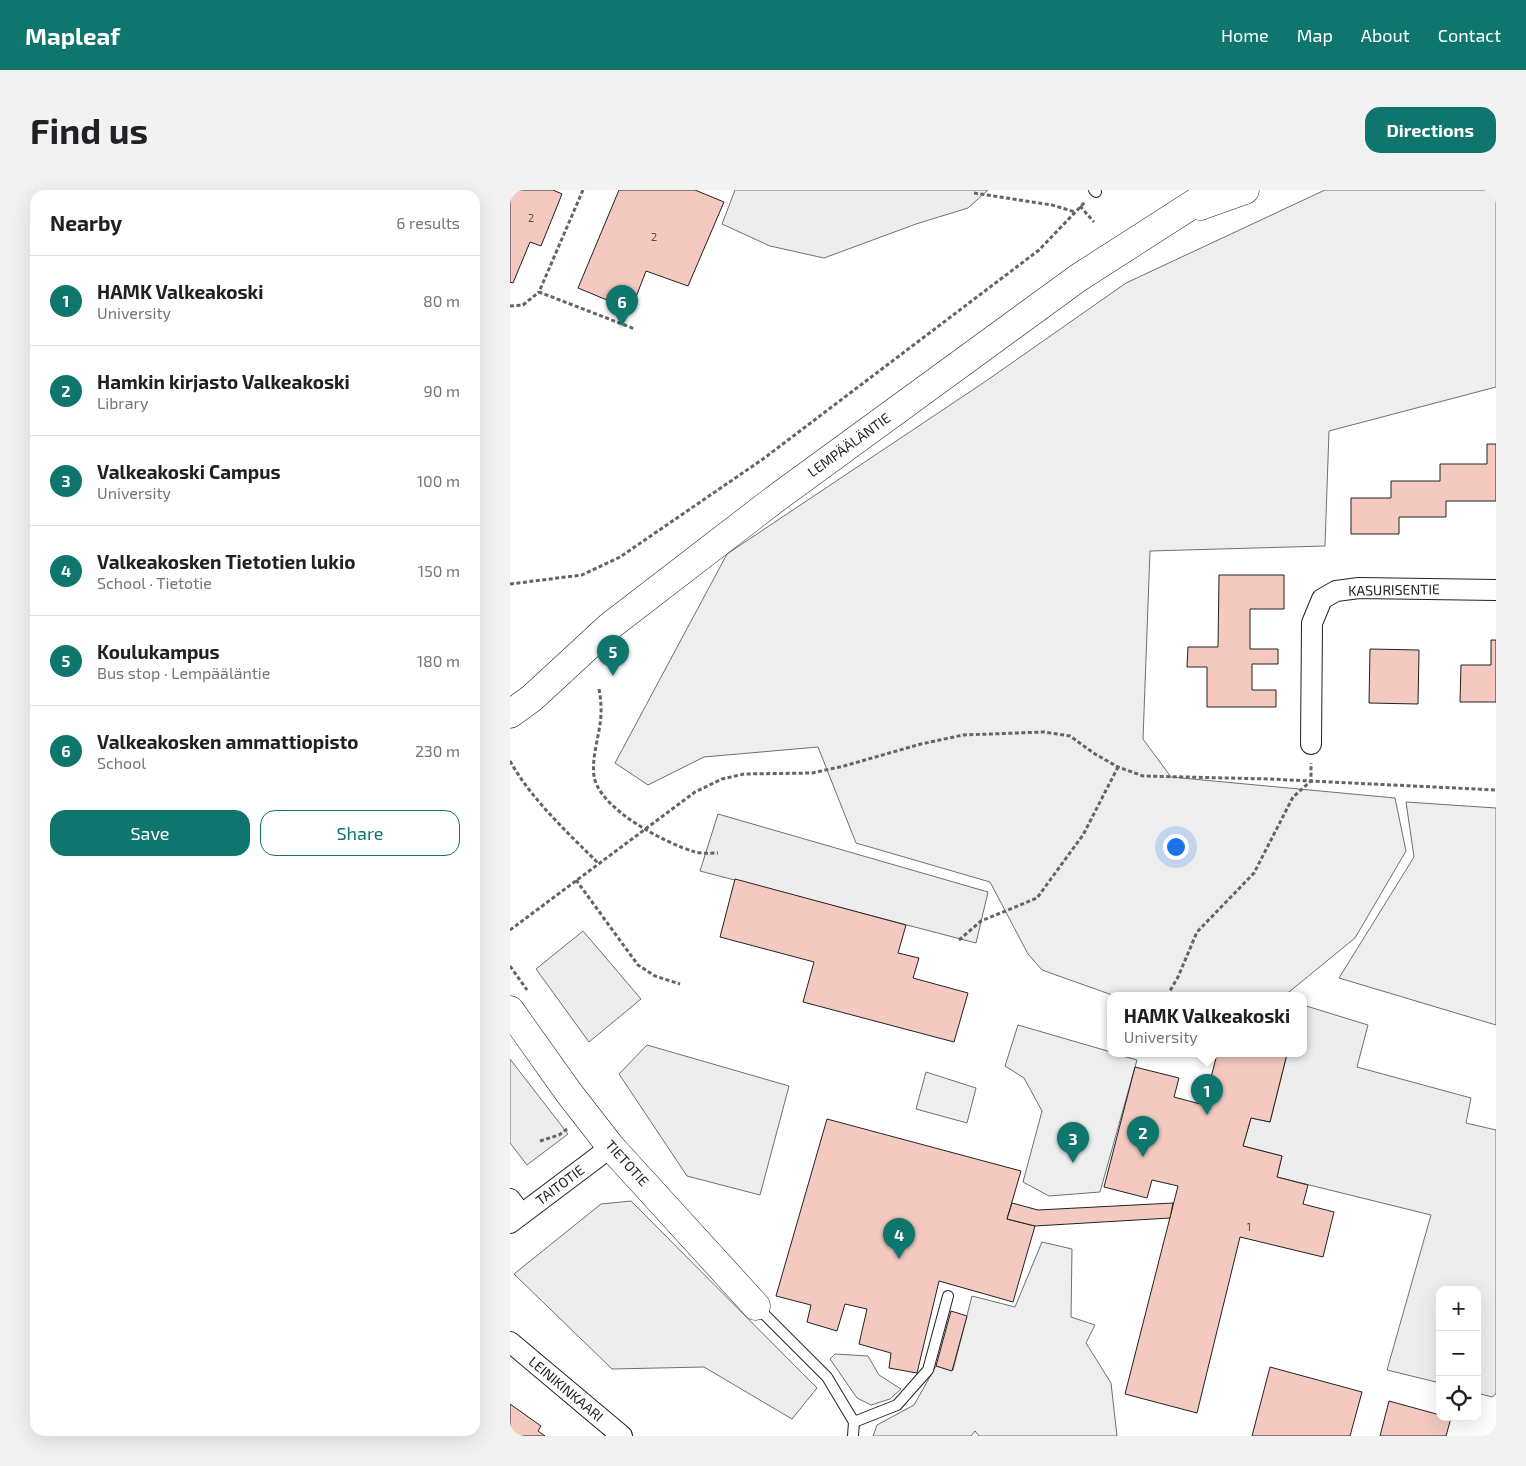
<!DOCTYPE html>
<html lang="en">
<head>
<meta charset="utf-8">
<style>
  :root { --surface:#fff; --page:#f2f2f2; --text:#202124; --muted:#757577; --line:#e0e0e0; --accent:#0f766e }
  body { margin:0; font-family:"Exo 2",sans-serif; background:var(--page); color:var(--text) }
  .controls { position:absolute; right:15px; bottom:15px; display:grid; overflow:hidden; border-radius:10px; box-shadow:0 5px 20px #0002 }
  .controls button { width:45px; height:45px; display:grid; place-items:center; padding:0; border:0; border-bottom:1px solid var(--line); background:var(--surface); color:var(--text); font:25px sans-serif }
  .you { position:absolute; left:665px; top:656px; width:18px; height:18px; margin:-12px; border:4px solid #fff; border-radius:50%; background:#1a73e8; box-shadow:0 0 0 8px #1a73e833 }
  .badge { display:grid; place-items:center; width:32px; height:32px; border-radius:50%; background:var(--accent); color:#fff; font-size:16px; font-weight:700 }
  .pin { position:absolute; translate:-50% -41px; filter:drop-shadow(0 1px 2px #0008) }
  .pin::after { content:''; position:absolute; top:26px; width:18px; height:15px; background:inherit; clip-path:polygon(0 0,100% 0,50% 100%) }
  .popup { position:absolute; left:597px; top:802px; width:200px; height:65px; box-sizing:border-box; display:grid; place-content:center; border-radius:10px; background:var(--surface); filter:drop-shadow(0 1px 4px #0005); font-size:16px; white-space:nowrap; color:var(--muted) }
  .popup b { font-size:19px; color:var(--text) }
  .popup::after { content:''; position:absolute; left:50%; top:100%; margin-left:-10px; border:10px solid transparent; border-top-color:var(--surface) }
  .list { margin:0; padding:0; list-style:none }
  h2 { display:flex; justify-content:space-between; align-items:center; height:65px; margin:0; padding:0 20px; font-size:21px }
  h2 small { font-size:16px; font-weight:400; color:var(--muted) }
  .list li { display:grid; grid-template-columns:32px 1fr auto; gap:15px; align-items:center; box-sizing:border-box; height:90px; padding:0 20px; border-top:1px solid var(--line) }
  .list b { display:block; font-size:19px; white-space:nowrap }
  .list p { margin:0; font-size:16px; white-space:nowrap; color:var(--muted) }
  .list em { font-size:16px; font-style:normal; color:var(--muted) }
  .actions { display:flex; gap:10px; padding:15px 20px }
  .actions a { flex:1; padding:11px 0; border:1px solid var(--accent); border-radius:15px; text-align:center; font-size:18px; color:var(--accent) }
  .actions .main { background:var(--accent); color:#fff }
  .icon { flex:none; width:28px; height:28px; fill:none; stroke:currentColor; stroke-width:2; stroke-linecap:round; stroke-linejoin:round }
  .map { position:relative; flex:none; width:986px; height:1246px; overflow:hidden; border-radius:15px }
  header { display:flex; align-items:center; gap:30px; box-sizing:border-box; height:70px; padding:0 25px; background:var(--accent); color:#fff }
  header strong { font-size:24px }
  nav { display:flex; gap:28px; margin-inline-start:auto; font-size:18px }
  .intro { display:flex; align-items:center; justify-content:space-between; box-sizing:border-box; height:120px; padding:0 30px }
  h1 { margin:0; font-size:35px }
  .button { padding:12px 22px; border-radius:15px; background:var(--accent); color:#fff; font-size:18px; font-weight:700 }
  main { display:flex; gap:30px; padding:0 30px }
  aside { flex:1; background:var(--surface); border-radius:15px; box-shadow:0 5px 20px #0002 }
  .map>svg:first-child { display:block }
</style>
</head>
<body>
<header>
<strong>Mapleaf</strong>
<nav><a>Home</a><a>Map</a><a>About</a><a>Contact</a></nav>
</header>
<div class="intro"><h1>Find us</h1><a class="button">Directions</a></div>
<main>
<aside>
<h2>Nearby<small>6 results</small></h2>
<ul class="list">
<li><span class="badge">1</span><div><b>HAMK Valkeakoski</b><p>University</p></div><em>80 m</em></li>
<li><span class="badge">2</span><div><b>Hamkin kirjasto Valkeakoski</b><p>Library</p></div><em>90 m</em></li>
<li><span class="badge">3</span><div><b>Valkeakoski Campus</b><p>University</p></div><em>100 m</em></li>
<li><span class="badge">4</span><div><b>Valkeakosken Tietotien lukio</b><p>School · Tietotie</p></div><em>150 m</em></li>
<li><span class="badge">5</span><div><b>Koulukampus</b><p>Bus stop · Lempääläntie</p></div><em>180 m</em></li>
<li><span class="badge">6</span><div><b>Valkeakosken ammattiopisto</b><p>School</p></div><em>230 m</em></li>
</ul>
<div class="actions"><a class="main">Save</a><a>Share</a></div>
</aside>
<div class="map">
<svg width="986" height="1246" viewBox="0 0 986 1246">
  <rect width="100%" height="100%" fill="#fff"/>
  <!-- green -->
  <g fill="#eee" stroke="#6f6f6f">
    <polygon points="815,0 986,0 986,197 819,241 815,356 640,361 633,549 661,587 885,608 896,661 845,748 774,806 605,806 532,780 518,764 480,692 346,653 308,557 194,567 138,595 105,573 217,364 476,191 616,93"/>
    <polygon points="896,612 986,618 986,835 829,788 904,667"/>
    <polygon points="508,835 601,862 601,864 606,864 627,870 590,1002 539,1006 513,992 532,921 514,888 495,876"/>
    <polygon points="416,882 466,898 457,933 406,919"/>
    <polygon points="532,1052 562,1059 561,1127 585,1135 576,1153 601,1193 607,1246 469,1246 465,1241 461,1246 363,1246 367,1235 404,1215 426,1176 443,1180 462,1106 505,1117"/>
    <polygon points="325,1164 358,1166 369,1185 391,1199 380,1209 361,1215 347,1208 320,1169"/>
  </g>
  <!-- parking -->
  <g fill="#ededed" stroke="#6f6f6f">
    <polygon points="225,0 478,0 458,18 406,34 314,68 260,56 212,34"/>
    <polygon points="208,624 478,702 466,753 190,681"/>
    <polygon points="73,741 131,809 79,852 26,779"/>
    <polygon points="793,815 858,835 847,877 961,908 956,933 986,940 986,1204 982,1207 967,1203 967,1100 930,1100 930,1193 877,1180 921,1025 767,987 772,966 733,956 741,928 760,932 777,864 793,864"/>
    <polygon points="137,855 279,896 250,1005 177,986 109,884"/>
    <polygon points="0,869 58,944 17,975 0,953"/>
    <polygon points="121,1011 307,1198 282,1229 194,1177 102,1179 4,1084 91,1014"/>
  </g>
  <!-- building -->
  <g fill="#f3c9c0" stroke="#222">
    <polygon points="0,0 43,0 52,4 31,56 20,52 3,93 0,92"/>
    <polygon points="109,0 185,0 214,12 178,96 136,81 121,120 68,98"/>
    <polygon points="977,254 986,254 986,311 936,311 936,327 889,327 889,344 841,344 841,308 881,308 881,291 930,291 930,274 977,274"/>
    <polygon points="709,385 774,385 774,419 740,419 740,459 768,459 768,474 742,474 742,500 766,500 766,517 697,517 697,477 677,477 678,457 708,457"/>
    <polygon points="981,450 986,450 986,512 950,512 951,475 981,475"/>
    <polygon points="860,459 909,460 908,514 859,513"/>
    <polygon points="225,689 396,735 388,763 409,768 403,788 458,803 444,852 293,812 304,772 210,747"/>
    <polygon points="707,864 777,864 760,932 741,928 733,956 772,966 767,987 798,995 793,1014 824,1022 813,1067 730,1047 687,1223 615,1204 668,996 642,990 637,1008 594,997 625,877 669,888 664,907 694,915"/>
    <polygon points="317,929 511,981 497,1029 525,1036 503,1112 429,1091 407,1183 379,1178 381,1163 349,1154 357,1119 335,1114 327,1141 297,1132 301,1115 266,1106"/>
    <polygon points="502,1013 528,1020 663,1013 660,1028 525,1036 497,1029"/>
    <polygon points="441,1121 457,1126 442,1181 426,1176"/>
    <polygon points="760,1177 852,1202 840,1246 742,1246"/>
    <polygon points="879,1211 930,1225 930,1227 941,1228 936,1246 870,1246"/>
    <polygon points="0,1214 31,1236 28,1241 35,1246 0,1246"/>
  </g>
  <g fill="none" stroke-linecap="round" stroke-linejoin="round">
    <!-- lane casing -->
    <g stroke="#222" stroke-width="12">
      <g id="lane">
        <polyline points="584,0 586,2"/>
        <polyline points="247,1117 317,1187 344,1232 387,1215 418,1180 438,1106"/>
        <polyline points="343,1246 344,1232"/>
      </g>
    </g>
    <!-- street casing -->
    <g stroke="#222" stroke-width="22">
      <g id="street">
        <polyline points="801,554 802,433 812,409 826,401 849,398 986,400"/>
        <polyline points="0,1009 11,1024"/>
        <polyline points="0,1033 101,957"/>
        <polyline points="0,1152 112,1246"/>
      </g>
    </g>
    <!-- secondary casing -->
    <g stroke="#222" stroke-width="29">
      <g id="secondary">
        <polyline points="690,16 735,0"/>
        <polyline points="0,524 22,508 100,436 265,309 568,88 705,0"/>
        <polyline points="0,820 59,903 101,957 246,1116"/>
      </g>
    </g>
    <!-- path -->
    <g stroke="#646464" stroke-width="3" stroke-dasharray="4 2.5" stroke-linecap="butt">
      <polyline points="73,0 29,102 125,139"/>
      <polyline points="464,3 542,15 565,22"/>
      <polyline points="570,16 584,32"/>
      <polyline points="0,116 13,115 29,102"/>
      <polyline points="0,394 72,385 110,367 253,269 529,60 575,12"/>
      <path d="M89 499C90 505 91 511 91 518 92 541 81 563 84 586 89 619 155 653 185 662 192 664 200 663 208 663"/>
      <path d="M0 571C22 610 57 642 88 673"/>
      <polyline points="66,690 128,775 145,786 170,794"/>
      <polyline points="0,740 185,602 212,589 234,584 302,583 334,576 411,554 453,545 534,542 560,546 585,564 608,577 633,586 759,589 986,600"/>
      <polyline points="449,750 471,731 527,708 573,645 608,577"/>
      <polyline points="0,776 17,800"/>
      <polyline points="657,806 668,787 687,742 744,683 783,607 801,591 801,573"/>
      <polyline points="30,951 49,945 57,939"/>
    </g>
    <!-- lane -->
    <use href="#lane" stroke="#fff" stroke-width="10"/>
    <!-- street -->
    <use href="#street" stroke="#fff" stroke-width="20"/>
    <!-- secondary -->
    <use href="#secondary" stroke="#fff" stroke-width="28"/>
  </g>
  <g text-anchor="middle" stroke-width="4" stroke-linejoin="round" paint-order="stroke">
    <!-- number labels -->
    <g font-size="11" fill="#564c4a">
      <text x="21" y="32">2</text>
      <text x="144" y="51">2</text>
      <text x="739" y="1041">1</text>
    </g>
    <!-- street labels -->
    <g font-size="14" fill="#222" stroke="#fff">
      <text transform="translate(339 255) rotate(-36)" y="5">LEMPÄÄLÄNTIE</text>
      <text transform="translate(884 400) rotate(-1)" y="5">KASURISENTIE</text>
      <text transform="translate(117 973) rotate(48)" y="5">TIETOTIE</text>
      <text transform="translate(50 995) rotate(-37)" y="5">TAITOTIE</text>
      <text transform="translate(56 1199) rotate(40)" y="5">LEINIKINKAARI</text>
    </g>
  </g>
</svg>
<div class="controls">
<button>+</button>
<button>−</button>
<button><svg class="icon" aria-label="locate" viewBox="0 0 24 24"><circle cx="12" cy="12" r="6"/><path d="M12 2v4M12 18v4M2 12h4M18 12h4"/></svg></button>
</div>
<div class="you"></div>
<div class="pin badge" style="left:697px;top:925px">1</div>
<div class="popup"><b>HAMK Valkeakoski</b>University</div>
<div class="pin badge" style="left:633px;top:967px">2</div>
<div class="pin badge" style="left:563px;top:973px">3</div>
<div class="pin badge" style="left:389px;top:1069px">4</div>
<div class="pin badge" style="left:103px;top:486px">5</div>
<div class="pin badge" style="left:112px;top:136px">6</div>
</div>
</main>
</body>
</html>
